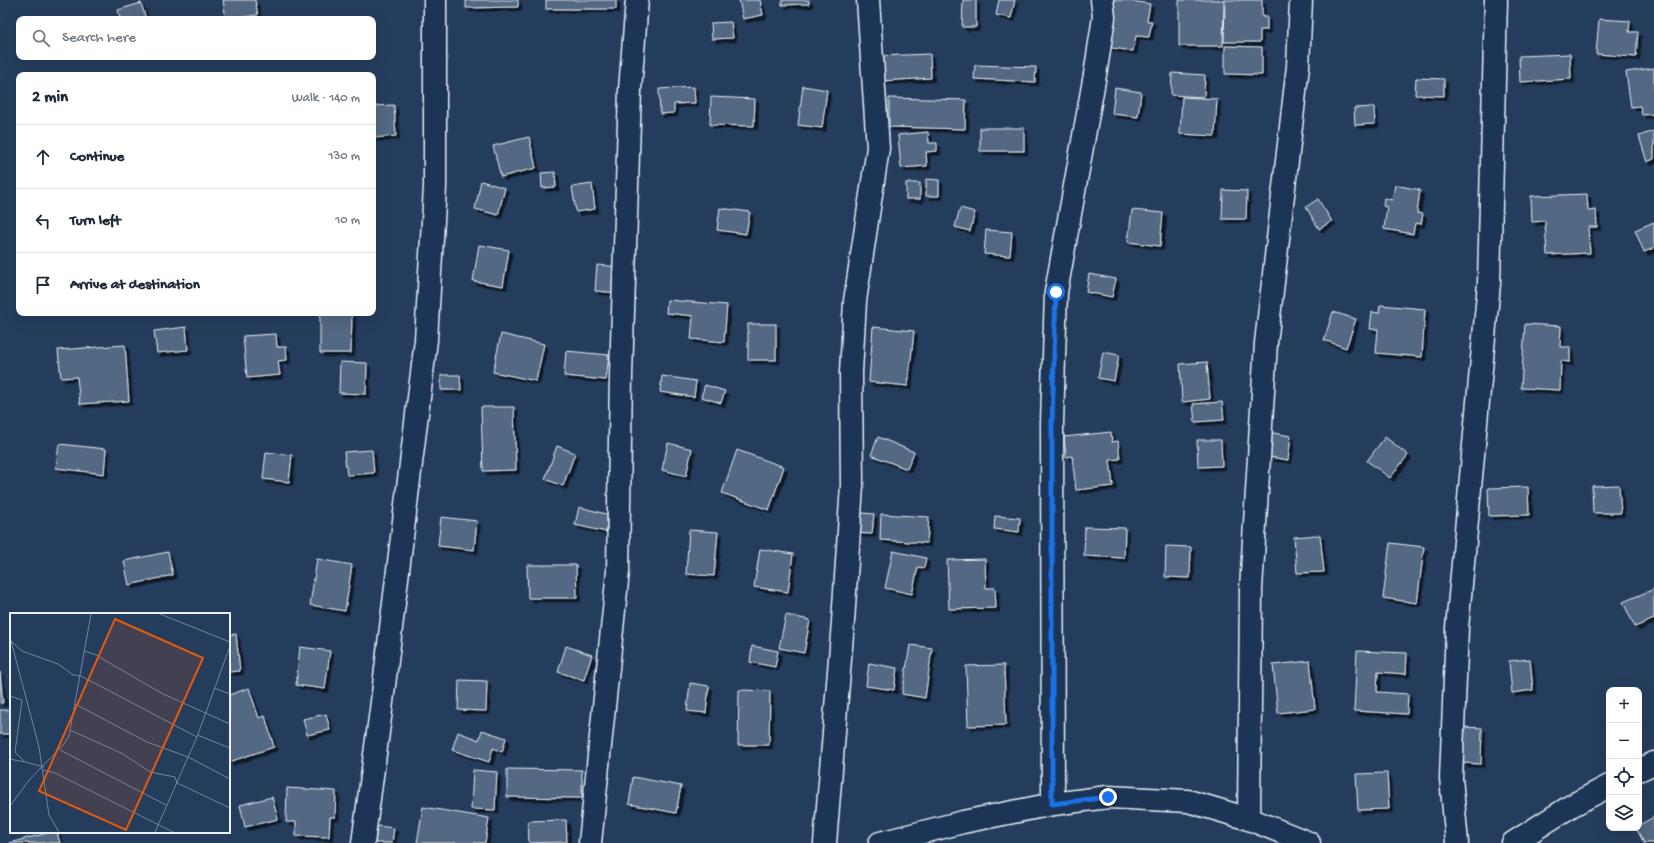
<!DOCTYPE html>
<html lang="en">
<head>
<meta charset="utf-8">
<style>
  :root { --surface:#fff; --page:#f2f2f3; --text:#1f2937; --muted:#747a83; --line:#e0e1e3 }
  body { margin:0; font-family:"Gochi Hand",sans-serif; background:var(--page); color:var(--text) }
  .controls { position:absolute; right:12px; bottom:12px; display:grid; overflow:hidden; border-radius:8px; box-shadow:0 4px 16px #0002 }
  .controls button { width:36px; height:36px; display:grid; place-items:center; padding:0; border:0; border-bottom:1px solid var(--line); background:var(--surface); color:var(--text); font:20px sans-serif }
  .stop { position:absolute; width:12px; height:12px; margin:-9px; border:3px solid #1a73e8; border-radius:50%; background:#fff }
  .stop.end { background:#1a73e8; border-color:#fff; box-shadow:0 1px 4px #0008 }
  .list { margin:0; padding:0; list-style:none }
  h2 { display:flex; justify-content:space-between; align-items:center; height:52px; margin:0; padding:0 16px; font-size:17px }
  h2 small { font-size:13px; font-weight:400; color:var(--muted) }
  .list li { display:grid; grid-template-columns:26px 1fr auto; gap:12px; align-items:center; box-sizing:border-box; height:64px; padding:0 16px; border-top:1px solid var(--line) }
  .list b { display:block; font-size:15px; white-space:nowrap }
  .list em { font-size:13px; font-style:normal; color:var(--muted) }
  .icon { flex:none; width:22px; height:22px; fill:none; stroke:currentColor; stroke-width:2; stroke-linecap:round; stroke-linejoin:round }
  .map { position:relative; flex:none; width:1654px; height:843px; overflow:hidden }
  .search { position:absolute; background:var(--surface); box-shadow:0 4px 16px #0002; left:16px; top:16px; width:360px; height:44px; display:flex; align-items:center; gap:10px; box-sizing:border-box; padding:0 14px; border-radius:8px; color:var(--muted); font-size:15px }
  .panel { position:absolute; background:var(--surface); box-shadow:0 4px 16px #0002; left:16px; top:72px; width:360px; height:244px; border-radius:8px }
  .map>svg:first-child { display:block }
</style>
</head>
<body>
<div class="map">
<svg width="1654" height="843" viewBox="0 0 1654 843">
  <defs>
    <filter id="shadow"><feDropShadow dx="3.5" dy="3.5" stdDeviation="0" flood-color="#0009"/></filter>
  </defs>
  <rect width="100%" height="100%" fill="#253d5d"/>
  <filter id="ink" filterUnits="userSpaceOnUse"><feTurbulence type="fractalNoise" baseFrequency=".025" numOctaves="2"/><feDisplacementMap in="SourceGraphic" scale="8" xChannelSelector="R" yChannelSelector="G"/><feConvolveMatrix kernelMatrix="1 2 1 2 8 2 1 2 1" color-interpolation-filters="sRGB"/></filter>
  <g filter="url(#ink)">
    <!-- building -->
    <g fill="#536782" stroke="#e8f1f8" filter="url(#shadow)">
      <polygon points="223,0 255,0 258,15 226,19"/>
      <polygon points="466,0 518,0 518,7 466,8"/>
      <rect x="546" y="0" width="70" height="9"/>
      <polygon points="739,0 760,0 763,15 743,19"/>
      <polygon points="782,0 809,0 809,4 782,5"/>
      <polygon points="963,0 976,0 976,27 962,27"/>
      <polygon points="999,0 1015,0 1011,18 996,15"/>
      <polygon points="1112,0 1124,0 1150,4 1147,21 1152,21 1149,37 1136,36 1133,51 1105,47"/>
      <polygon points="1179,0 1224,0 1223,46 1179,46"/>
      <polygon points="1225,0 1262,0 1262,17 1267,17 1267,30 1260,30 1260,42 1224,42"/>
      <polygon points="141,3 146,19 120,19 118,10"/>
      <polygon points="1599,19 1630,21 1629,32 1638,32 1636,57 1596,54"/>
      <polygon points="731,22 733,38 712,39 711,23"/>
      <polygon points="1225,46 1262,47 1262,75 1225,74"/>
      <polygon points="930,54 931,78 882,81 880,56"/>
      <polygon points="1570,54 1571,79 1520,82 1519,56"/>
      <polygon points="975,65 1036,67 1035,82 974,79"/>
      <polygon points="1654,68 1654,114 1642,115 1640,106 1631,107 1626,72"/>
      <polygon points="1172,73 1205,75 1204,97 1171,95"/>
      <polygon points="1416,78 1444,79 1444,96 1415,95"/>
      <polygon points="803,86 827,90 822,128 798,125"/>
      <polygon points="694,87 695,103 674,104 674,113 660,114 659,89"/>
      <polygon points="1115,88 1141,92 1138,117 1112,114"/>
      <polygon points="711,97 755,99 754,126 710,125"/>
      <polygon points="1182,97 1217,99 1215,136 1180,134"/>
      <polygon points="889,98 966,100 965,129 889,127"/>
      <polygon points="394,105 396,136 373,138 373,106"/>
      <polygon points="1374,107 1375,124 1355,125 1354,108"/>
      <rect x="980" y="128" width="44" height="23"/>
      <polygon points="1654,131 1654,159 1647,162 1639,136"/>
      <polygon points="928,132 929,143 937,143 937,151 926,152 927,166 901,168 898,135"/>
      <polygon points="529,137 536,168 501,177 493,146"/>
      <polygon points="555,172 556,187 542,188 541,173"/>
      <polygon points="926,179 939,180 939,196 926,196"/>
      <polygon points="481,181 505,188 498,215 475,209"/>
      <rect x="906" y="183" width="14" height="16"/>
      <polygon points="592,184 595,209 576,212 572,187"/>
      <polygon points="1395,185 1420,190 1417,213 1423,214 1421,224 1415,223 1413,234 1384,229 1387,207 1383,206 1384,198 1392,200"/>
      <polygon points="1223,190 1247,191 1246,219 1222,219"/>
      <polygon points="1587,194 1588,211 1596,210 1597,227 1588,227 1590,253 1547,255 1545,221 1532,222 1531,196"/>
      <polygon points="1318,199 1332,221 1319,229 1306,207"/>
      <polygon points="720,208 750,212 746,234 717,230"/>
      <polygon points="960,208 975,212 970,231 955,227"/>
      <polygon points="1132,210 1163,213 1160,246 1128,242"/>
      <polygon points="1654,222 1654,248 1644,252 1635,230"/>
      <polygon points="986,230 1012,232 1010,256 984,254"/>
      <polygon points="479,245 509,250 503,286 473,281"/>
      <polygon points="597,265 621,267 619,293 595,291"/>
      <polygon points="1089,274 1116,279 1112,297 1086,292"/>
      <polygon points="667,300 727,305 724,342 691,339 693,316 666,313"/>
      <polygon points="1380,305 1425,309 1422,357 1376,353 1378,329 1370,329 1372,312 1379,313"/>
      <polygon points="1333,312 1356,319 1346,348 1324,340"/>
      <polygon points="320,313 352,313 351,353 320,353"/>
      <rect x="748" y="324" width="28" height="36"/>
      <polygon points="1525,324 1561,326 1560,347 1570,347 1570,362 1561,361 1560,390 1521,388"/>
      <polygon points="186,327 188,350 157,353 154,331"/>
      <polygon points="873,327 914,331 908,386 869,382"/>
      <polygon points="276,334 277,347 286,347 287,360 278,361 280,375 247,378 243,336"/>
      <polygon points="501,334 544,344 536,381 493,372"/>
      <polygon points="125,345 129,401 80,404 77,377 61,378 58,350"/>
      <polygon points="566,351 609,355 606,380 564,376"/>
      <polygon points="1103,352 1119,355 1114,381 1098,378"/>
      <polygon points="340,362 367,363 366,394 339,393"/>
      <polygon points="1207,362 1210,399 1182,402 1180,364"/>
      <polygon points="441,375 460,375 461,390 441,390"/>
      <polygon points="662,376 696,381 694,397 660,392"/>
      <polygon points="705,385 725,391 721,403 701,397"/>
      <polygon points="1222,402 1224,420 1195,422 1193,404"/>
      <polygon points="481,407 514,407 516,470 483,471"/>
      <polygon points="1111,432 1112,442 1118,441 1120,459 1110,460 1113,486 1076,490 1072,456 1066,457 1064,437"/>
      <polygon points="1267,432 1291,436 1288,460 1263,456"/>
      <polygon points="878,437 914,452 907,469 871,455"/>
      <polygon points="1385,437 1408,455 1390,478 1367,461"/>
      <polygon points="1197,440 1221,440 1222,466 1198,467"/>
      <polygon points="668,443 692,449 686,476 662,470"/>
      <polygon points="59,444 106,449 104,474 56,468"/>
      <polygon points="557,446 575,453 563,486 545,479"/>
      <polygon points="372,450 374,473 347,475 344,452"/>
      <polygon points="737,450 784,467 769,510 722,493"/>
      <polygon points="266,452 292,455 289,482 263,479"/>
      <polygon points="1619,485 1621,513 1593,513 1592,486"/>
      <polygon points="1528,487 1529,515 1489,516 1488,488"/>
      <polygon points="579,507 610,515 606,532 575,525"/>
      <polygon points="853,512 874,514 872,534 852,533"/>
      <polygon points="881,514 929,517 927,543 880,540"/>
      <polygon points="995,516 1020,518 1019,532 994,529"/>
      <polygon points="441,517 477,521 474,550 438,546"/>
      <polygon points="1085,527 1125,528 1124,558 1084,556"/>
      <polygon points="689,530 718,532 714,576 686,574"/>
      <polygon points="1320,535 1324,572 1297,573 1294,537"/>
      <polygon points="1390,543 1424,547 1417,603 1383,598"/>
      <polygon points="1166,546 1191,547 1190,578 1165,577"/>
      <polygon points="760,549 793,554 788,592 754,587"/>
      <polygon points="893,551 926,558 924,568 918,567 912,594 885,588"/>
      <polygon points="168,552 173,575 129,585 124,561"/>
      <polygon points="317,559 352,565 345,611 310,605"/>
      <polygon points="985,559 986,588 995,588 996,608 949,609 947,560"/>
      <polygon points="527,565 576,565 577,598 528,598"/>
      <polygon points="1654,589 1654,619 1635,627 1623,602"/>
      <polygon points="786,615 810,620 804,653 779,648"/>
      <polygon points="236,634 240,671 229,672 229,635"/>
      <polygon points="910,645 932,648 925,698 902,694"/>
      <polygon points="566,646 592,655 584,680 558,672"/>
      <polygon points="752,646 778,651 775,667 750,662"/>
      <polygon points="300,647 330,651 325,689 296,685"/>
      <polygon points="1357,651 1407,653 1406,674 1378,672 1377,692 1408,694 1407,714 1354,711"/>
      <polygon points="1530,659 1533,690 1512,693 1509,661"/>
      <polygon points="1310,661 1315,709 1278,713 1273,665"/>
      <polygon points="869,663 897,668 894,690 866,686"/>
      <polygon points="1004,665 1006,725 968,726 966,666"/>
      <polygon points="0,672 3,703 0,703"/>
      <polygon points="459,680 487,681 486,711 458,710"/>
      <polygon points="690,683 709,686 706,713 687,711"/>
      <polygon points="249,688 259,718 265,716 274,747 229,762 229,695"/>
      <polygon points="739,690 770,691 769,745 738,745"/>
      <rect x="0" y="710" width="11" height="24"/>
      <polygon points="326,714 330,730 307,735 303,719"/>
      <polygon points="1463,727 1482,728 1481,764 1463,763"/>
      <polygon points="482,730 506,738 502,752 493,748 489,762 452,750 458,732 479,740"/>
      <polygon points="507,769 582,770 582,798 507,797"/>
      <polygon points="473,770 497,772 495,810 471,809"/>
      <polygon points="1387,773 1389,809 1358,810 1356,774"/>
      <polygon points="633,777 681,786 676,813 629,804"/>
      <polygon points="287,788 336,791 335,817 330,817 329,837 296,836 296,822 286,822"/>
      <polygon points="272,797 278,819 245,827 240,805"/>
      <polygon points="423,807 489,818 485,843 417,843"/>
      <polygon points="1654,817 1654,843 1644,843 1636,828 1639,828 1639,825"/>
      <polygon points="566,820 567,842 529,843 528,821"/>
      <polygon points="377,826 394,828 392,843 375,843"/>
      <polygon points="51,832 57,832 60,843 9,843"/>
    </g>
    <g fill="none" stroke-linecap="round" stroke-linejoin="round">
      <!-- minor casing -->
      <g stroke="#e8f1f8" stroke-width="25">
        <g id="minor">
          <polyline points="1639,770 1654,763"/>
          <polyline points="1053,804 1052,423 1056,292 1096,69 1104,17 1102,0"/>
          <polyline points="1249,819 1251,589 1266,343 1298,66 1301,0"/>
          <polyline points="363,843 381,710 426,340 435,187 435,0"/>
          <polyline points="590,843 618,571 621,375 630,90 637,0"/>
          <polyline points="825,843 843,622 852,485 851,372 855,301 878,148 868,0"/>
          <polyline points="880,843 963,822 1053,804 1108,797 1188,801 1249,819 1309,843"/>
          <polyline points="1457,843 1451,778 1457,628 1489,283 1496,0"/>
          <polyline points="1513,843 1571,806 1609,786"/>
        </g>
      </g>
      <!-- minor -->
      <use href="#minor" stroke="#1d3557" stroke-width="22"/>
    </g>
  </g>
  <g fill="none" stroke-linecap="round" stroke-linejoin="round" filter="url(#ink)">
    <!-- route -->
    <polyline stroke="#1a73e8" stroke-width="5" points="1056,292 1052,423 1052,804 1108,797"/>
  </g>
  <!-- overview -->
  <g transform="translate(10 613)">
    <rect width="220" height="220" fill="#253d5d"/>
    <path fill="none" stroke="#73859b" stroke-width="1" d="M150 1 220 29M0 24 29 134 39 202 49 219M1 28 12 38 48 51 63 62 71 63 187 124M74 38 84 41 153 81 220 111M204 75 220 81M0 83 12 87 5 139 15 149 34 154M65 91 137 129 178 144 220 166M60 117 113 141 140 159 165 164 167 170 220 195M187 122 220 135M50 137 156 192M0 146 14 149M33 157 45 160 163 219M0 193 20 166 54 131 59 123 81 1M145 219 187 124 220 33"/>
    <path fill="#e8590c" fill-opacity="0.15" stroke="#e8590c" stroke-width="2" d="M105 6 193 45 116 217 29 178Z"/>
    <rect width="220" height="220" fill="none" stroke="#e8f1f8" stroke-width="2"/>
  </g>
</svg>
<div class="controls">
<button>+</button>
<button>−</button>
<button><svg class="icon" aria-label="locate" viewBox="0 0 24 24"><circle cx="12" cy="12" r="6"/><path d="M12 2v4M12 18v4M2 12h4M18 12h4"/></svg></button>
<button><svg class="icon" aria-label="layers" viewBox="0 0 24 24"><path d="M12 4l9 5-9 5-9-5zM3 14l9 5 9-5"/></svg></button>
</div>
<div class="stop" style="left:1056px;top:292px"></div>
<div class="stop end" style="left:1108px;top:797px"></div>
<div class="search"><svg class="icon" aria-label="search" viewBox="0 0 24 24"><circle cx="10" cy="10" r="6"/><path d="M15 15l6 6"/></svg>Search here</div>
<section class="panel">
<h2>2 min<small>Walk · 140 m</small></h2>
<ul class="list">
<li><svg class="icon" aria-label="ahead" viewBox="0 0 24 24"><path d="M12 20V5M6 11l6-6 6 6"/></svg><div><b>Continue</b></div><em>130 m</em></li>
<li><svg class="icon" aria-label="left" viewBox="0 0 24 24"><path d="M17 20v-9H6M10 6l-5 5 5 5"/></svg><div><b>Turn left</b></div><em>10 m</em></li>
<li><svg class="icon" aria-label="arrive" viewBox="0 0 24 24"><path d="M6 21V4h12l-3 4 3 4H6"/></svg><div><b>Arrive at destination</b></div></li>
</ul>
</section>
</div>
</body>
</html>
